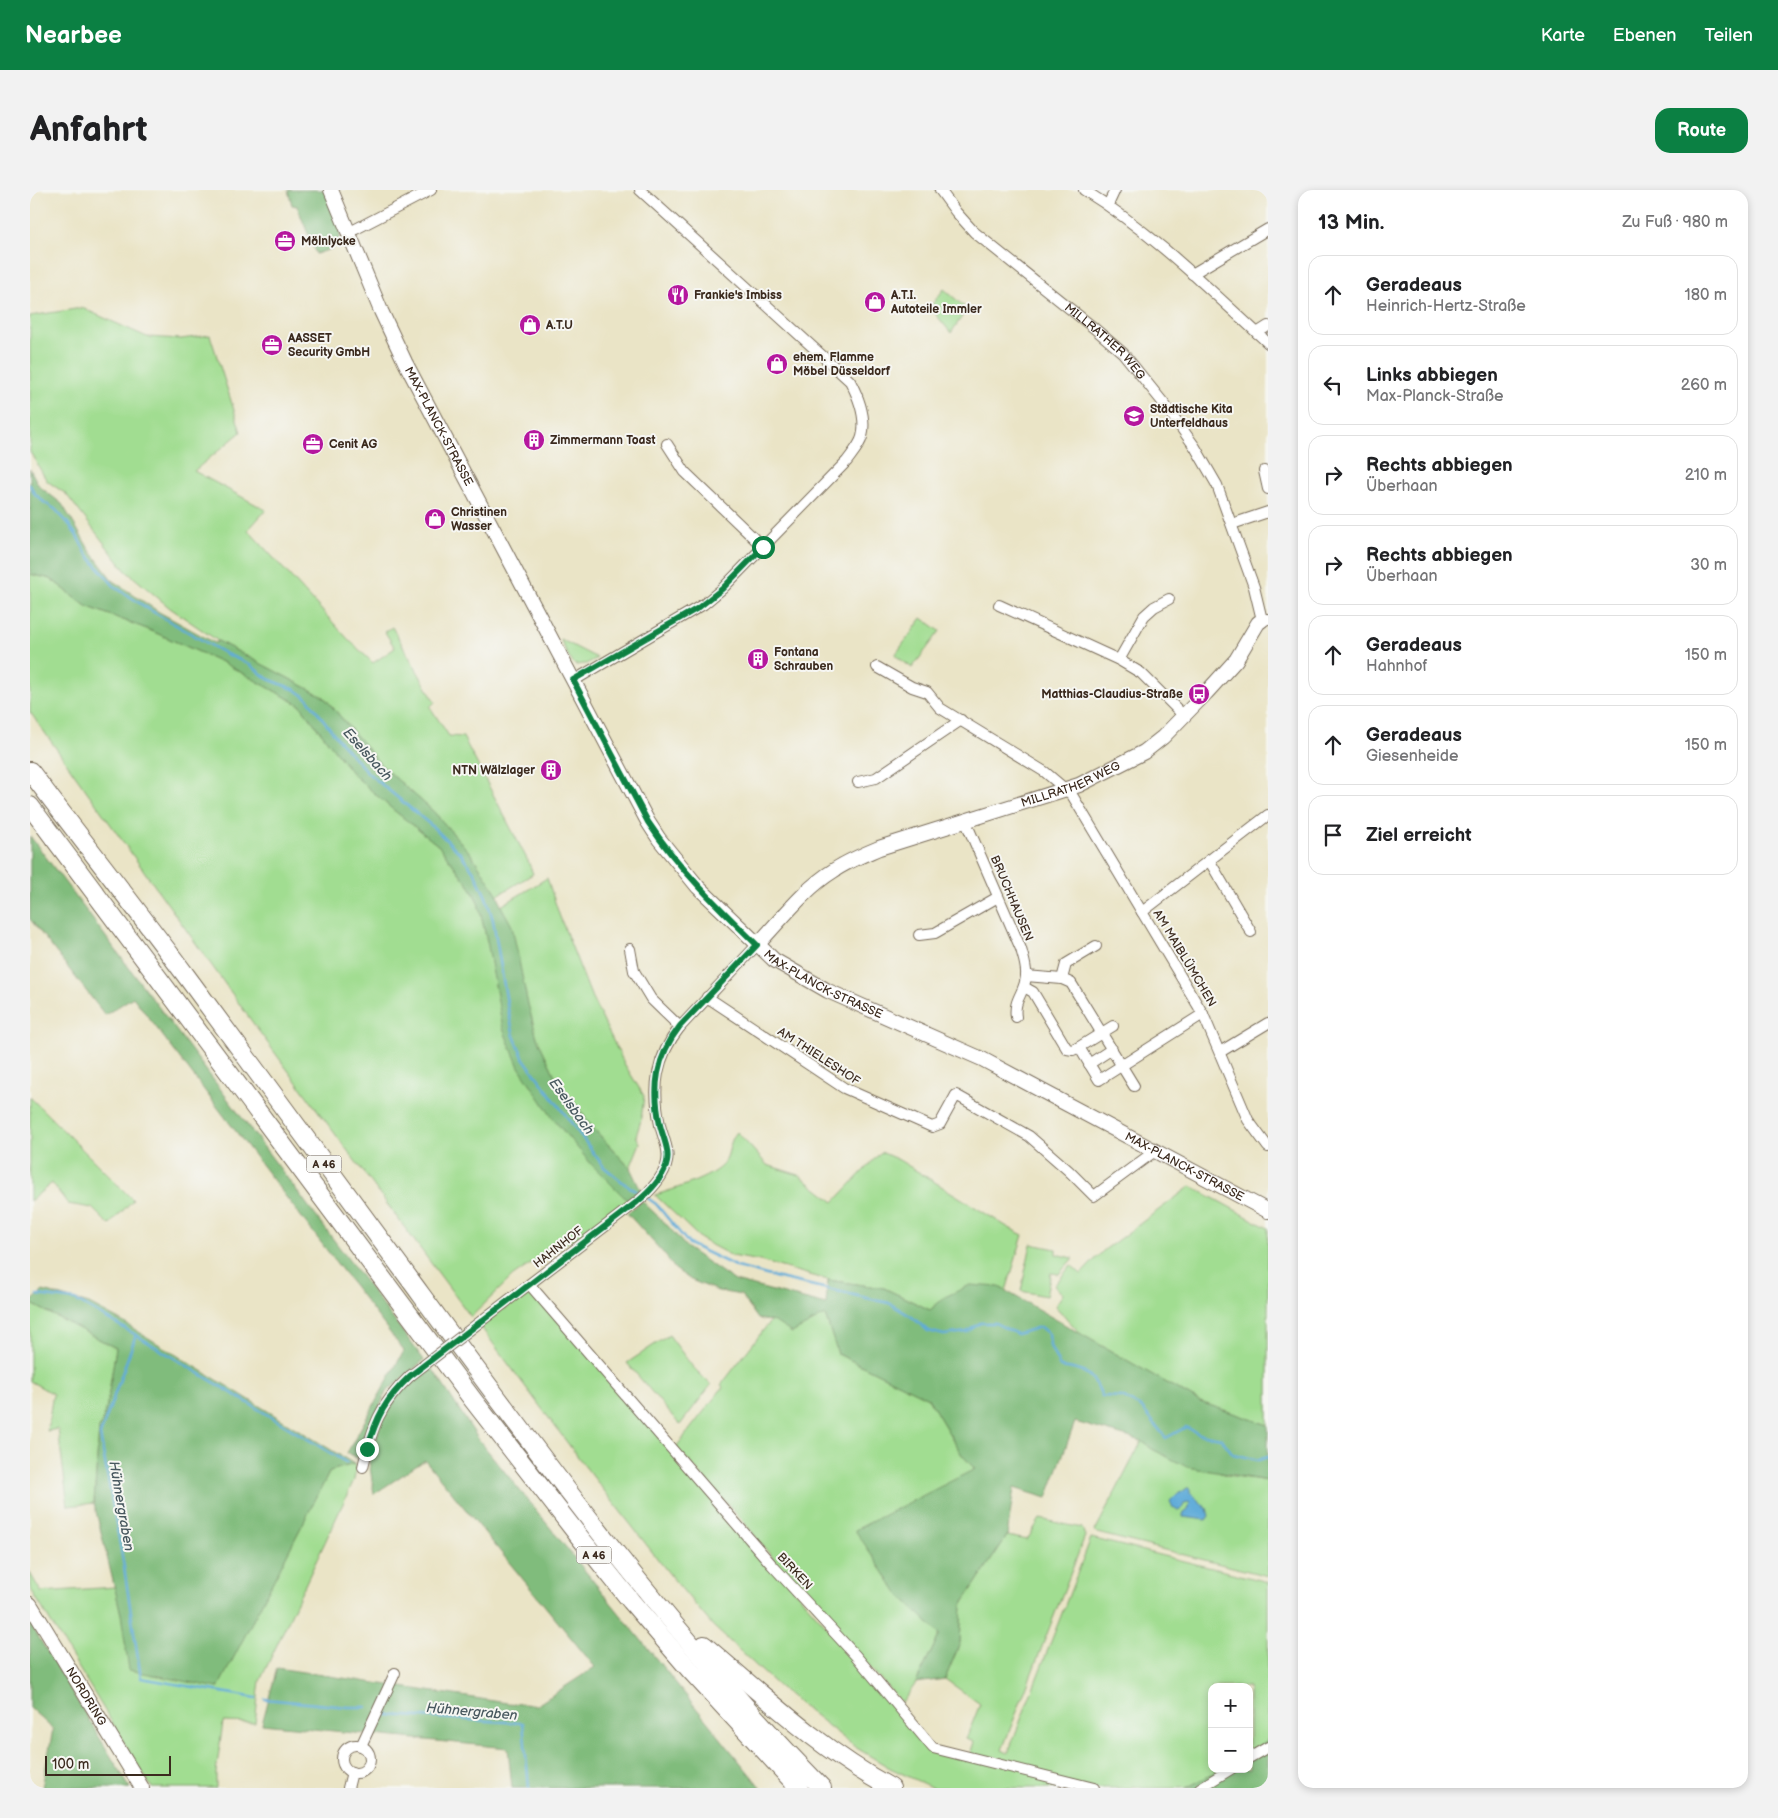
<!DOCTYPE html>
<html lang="de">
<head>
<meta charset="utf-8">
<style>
  :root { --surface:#fff; --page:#f2f2f2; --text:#202124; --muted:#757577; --line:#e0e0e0; --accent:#0b8043 }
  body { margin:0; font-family:"Balsamiq Sans",sans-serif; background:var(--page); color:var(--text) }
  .controls { position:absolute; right:15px; bottom:15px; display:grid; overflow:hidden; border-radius:10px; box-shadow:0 2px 8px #0003 }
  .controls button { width:45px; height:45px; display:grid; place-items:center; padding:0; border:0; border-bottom:1px solid var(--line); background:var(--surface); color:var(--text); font:25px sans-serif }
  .scale { position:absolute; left:15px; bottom:12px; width:126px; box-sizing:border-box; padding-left:5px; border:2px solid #3b2a1e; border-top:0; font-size:14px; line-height:18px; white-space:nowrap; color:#3b2a1e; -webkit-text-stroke:4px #f6f6f2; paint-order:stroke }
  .stop { position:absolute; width:15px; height:15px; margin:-11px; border:4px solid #0b8043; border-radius:50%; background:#fff }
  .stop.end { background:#0b8043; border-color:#fff; box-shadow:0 1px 5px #0008 }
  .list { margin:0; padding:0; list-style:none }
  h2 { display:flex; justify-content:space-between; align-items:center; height:65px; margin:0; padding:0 20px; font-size:21px }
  h2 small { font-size:16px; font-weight:400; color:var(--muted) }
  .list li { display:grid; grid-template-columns:32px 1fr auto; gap:15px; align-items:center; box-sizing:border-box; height:80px; margin:0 10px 10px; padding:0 10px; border:1px solid var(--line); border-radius:15px }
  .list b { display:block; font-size:19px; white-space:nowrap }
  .list p { margin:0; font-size:16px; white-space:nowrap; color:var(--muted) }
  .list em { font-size:16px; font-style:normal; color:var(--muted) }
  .icon { flex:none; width:28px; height:28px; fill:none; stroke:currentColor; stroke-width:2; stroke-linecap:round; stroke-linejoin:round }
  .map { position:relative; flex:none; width:1238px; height:1598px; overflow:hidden; border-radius:15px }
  header { display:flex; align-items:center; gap:30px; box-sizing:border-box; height:70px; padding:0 25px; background:var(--accent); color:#fff }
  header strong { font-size:24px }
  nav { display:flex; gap:28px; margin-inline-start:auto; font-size:18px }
  .intro { display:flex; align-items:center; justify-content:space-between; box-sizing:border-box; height:120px; padding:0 30px }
  h1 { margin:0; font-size:35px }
  .button { padding:12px 22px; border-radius:15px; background:var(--accent); color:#fff; font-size:18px; font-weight:700 }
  main { display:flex; gap:30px; padding:0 30px }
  aside { flex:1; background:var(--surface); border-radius:15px; box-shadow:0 2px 8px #0003 }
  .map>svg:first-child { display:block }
</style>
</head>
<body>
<header>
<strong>Nearbee</strong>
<nav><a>Karte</a><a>Ebenen</a><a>Teilen</a></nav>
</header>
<div class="intro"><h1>Anfahrt</h1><a class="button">Route</a></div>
<main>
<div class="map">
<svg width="1238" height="1598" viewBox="0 0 1238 1598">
  <rect width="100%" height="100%" fill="#f6f6f2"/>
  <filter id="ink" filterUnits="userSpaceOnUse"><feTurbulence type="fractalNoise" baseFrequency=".02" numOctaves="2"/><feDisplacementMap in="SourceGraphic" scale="10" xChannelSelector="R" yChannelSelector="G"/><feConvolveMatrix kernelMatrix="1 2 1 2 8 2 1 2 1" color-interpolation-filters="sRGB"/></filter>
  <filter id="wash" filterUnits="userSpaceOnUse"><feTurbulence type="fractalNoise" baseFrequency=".0096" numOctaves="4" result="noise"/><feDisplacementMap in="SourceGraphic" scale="20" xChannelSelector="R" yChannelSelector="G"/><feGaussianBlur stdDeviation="1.12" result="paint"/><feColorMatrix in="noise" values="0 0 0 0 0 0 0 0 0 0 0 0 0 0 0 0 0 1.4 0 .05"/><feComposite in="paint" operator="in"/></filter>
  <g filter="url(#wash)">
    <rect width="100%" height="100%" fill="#eae4c6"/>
    <!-- green -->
    <g fill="#a1dd91" stroke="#6e8458">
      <polygon points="914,99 937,119 921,143 900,117"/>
      <polygon points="52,118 117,147 151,149 180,145 211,242 164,281 236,320 218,340 318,449 343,473 365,458 355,442 362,437 405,512 400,517 419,546 433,547 498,671 503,684 468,705 441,664 404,622 351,575 294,507 188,451 140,418 95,380 36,304 17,291 0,262 0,126"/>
      <polygon points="0,384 21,389 56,416 117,439 194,473 270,515 323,584 361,618 409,656 441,698 448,712 457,751 562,975 599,1012 566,1036 499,1075 483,1086 441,1127 228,840 0,522"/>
      <polygon points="892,428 910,441 882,478 865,465"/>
      <polygon points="530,449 567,468 556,474 545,475 540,469"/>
      <polygon points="517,688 530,727 562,808 595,875 614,906 611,930 606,946 610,953 600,978 563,938 526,888 507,848 471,716"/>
      <polygon points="0,907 103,1010 79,1035 62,1018 38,1014 22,993 0,1011"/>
      <path d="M707 942 737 975 769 985 804 1012 851 962 869 970 979 1038 993 1045 976 1101 969 1097 915 1107 900 1120 854 1098 798 1090 730 1071 702 1066 672 1050 625 1005C642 1000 682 988 693 974 701 964 698 952 707 942Z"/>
      <polygon points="1161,996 1238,1038 1238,1235 1170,1212 1051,1144 1025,1116 1033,1104 1024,1096 1041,1075 1051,1084 1073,1061"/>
      <polygon points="1001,1054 1026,1059 1026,1064 1043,1068 1029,1084 1021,1083 1016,1106 991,1101"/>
      <polygon points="496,1103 505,1104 819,1462 902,1562 938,1570 944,1552 936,1549 950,1514 915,1489 930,1453 932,1414 977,1346 997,1350 1010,1329 1052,1338 1055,1346 972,1560 978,1563 1061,1348 1238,1392 1238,1550 1219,1562 1219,1497 1182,1497 1182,1579 1192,1579 1156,1598 1112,1598 1104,1596 1101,1598 903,1598 860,1578 825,1557 749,1497 683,1436 641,1386 554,1275 450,1136"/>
      <polygon points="0,1113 86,1158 76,1221 69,1239 64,1313 38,1316 28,1239 17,1241 23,1204 0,1191"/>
      <polygon points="795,1125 808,1164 898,1208 932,1265 946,1279 869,1405 910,1444 886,1493 872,1513 763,1393 713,1331 646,1257 693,1197 691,1195 742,1129 762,1142"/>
      <polygon points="639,1145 662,1176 681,1195 650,1235 597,1173"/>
      <polygon points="1112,1251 1122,1259 1196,1285 1238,1291 1238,1386 1067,1343 1065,1341"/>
      <polygon points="324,1274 326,1279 324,1290 230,1491 225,1533 193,1532 186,1583 186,1598 122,1598 0,1398 0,1383 11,1402 85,1397 91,1424 188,1497 300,1281"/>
    </g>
    <!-- forest -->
    <g fill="#80bc7b" stroke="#5e734c">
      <polygon points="258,0 295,0 311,41 309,50 301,59 286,64 267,16 262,15"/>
      <polygon points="0,279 9,296 32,314 59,359 83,391 129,422 185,453 188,451 294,507 351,575 404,622 441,664 468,705 471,716 482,736 497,810 507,848 526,888 563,938 600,978 612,1003 599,1012 562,975 524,930 489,877 473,839 457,751 448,712 441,698 409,656 361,618 323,584 270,515 194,473 117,439 56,416 21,389 0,384"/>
      <polygon points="0,646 394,1170 356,1202 327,1268 317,1263 374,1161 103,807 75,825 0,729"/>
      <polygon points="612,1011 638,1036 657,1058 705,1091 796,1115 798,1090 854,1098 900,1120 915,1107 940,1095 969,1097 1170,1212 1238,1235 1238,1291 1157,1277 1122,1259 1112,1251 1045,1232 1017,1308 984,1298 977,1346 932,1414 930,1453 915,1489 886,1493 910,1444 869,1405 825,1340 945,1279 932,1265 898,1208 808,1164 795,1125 762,1143 745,1132 728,1129 711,1105 688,1101 661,1090 645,1079 635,1065 597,1023"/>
      <polygon points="13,1101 59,1114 91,1131 324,1274 300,1281 188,1498 99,1480 91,1424 64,1313 69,1239 76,1221 86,1158 0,1113"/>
      <polygon points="400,1175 449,1250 731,1598 482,1598 478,1558 232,1534 247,1478 477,1513 507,1515 565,1477 395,1270 344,1304 339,1270 352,1231 375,1194"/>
      <polygon points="0,1433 100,1598 12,1598 23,1539 0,1518"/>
      <polygon points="1238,1550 1238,1598 1156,1598 1192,1579 1219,1579 1219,1562"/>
    </g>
    <!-- water -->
    <path fill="#60acd9" stroke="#4e6b7c" d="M1157 1298H1160V1303L1177 1318 1179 1326 1176 1330 1153 1327V1324L1158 1320 1160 1313 1157 1312 1154 1314 1152 1319 1148 1321 1143 1318 1140 1311C1144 1305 1152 1303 1157 1298Z"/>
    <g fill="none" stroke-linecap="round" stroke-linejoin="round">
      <!-- stream -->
      <g stroke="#60acd9" stroke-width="2.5">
        <polyline points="0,295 5,304 15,313 25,319 37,332 47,346 56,363 85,397 120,420 196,464 219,474 238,489 266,500 277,508 308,549 338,583 403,637 431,664 445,683 456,707 463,730 478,819 484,846 494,869 574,977 595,994 611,1004"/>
        <path d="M616 1007 626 1014 659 1054 707 1077 740 1086 859 1113 882 1127 898 1141 914 1145 937 1142 950 1133H965L987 1144 1010 1137 1019 1144 1020 1156 1030 1177C1055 1180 1062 1182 1072 1206L1092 1207 1111 1217 1136 1248 1156 1237 1169 1244 1191 1248 1203 1264 1228 1270 1238 1267"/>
        <polyline points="7,1105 45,1110 106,1145 70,1245 94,1377 111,1488 226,1508"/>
        <polyline points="106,1145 317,1273"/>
        <polyline points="235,1509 318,1517 336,1517"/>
        <polyline points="357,1525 493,1533 499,1598"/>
      </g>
    </g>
  </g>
  <g filter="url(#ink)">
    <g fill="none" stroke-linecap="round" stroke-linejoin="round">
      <!-- street casing -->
      <g stroke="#786b59" stroke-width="12">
        <g id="street">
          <path id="s1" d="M910 0 926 22 944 42 1064 138 1093 163 1135 215 1165 257 1187 295 1224 397 1232 430 1238 429"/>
          <path d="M1054 0C1122 42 1179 99 1238 153"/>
          <polyline points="1078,15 1085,0"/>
          <polyline points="318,43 401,0"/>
          <polyline points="1162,84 1238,39"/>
          <polyline points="1227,143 1238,136"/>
          <polyline points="637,254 655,282 733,357"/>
          <polyline points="1234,281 1238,299"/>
          <polyline points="1202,334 1238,322"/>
          <polyline points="969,415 1089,470 1111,483 1154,526"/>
          <polyline points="1089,470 1114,426 1124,417 1139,409"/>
          <polyline points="847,477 882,497 897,502 910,518 1015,582 1042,605 1173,824 1218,930 1238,957"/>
          <path d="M543 491 674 414 692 399 817 271C822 264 830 255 832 247 837 228 829 208 820 191L610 0"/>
          <polyline points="828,592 846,588 931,530"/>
          <path d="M935 630 991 759C993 767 997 777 996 786 995 803 983 809 986 827"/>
          <polyline points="1179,670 1221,742"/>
          <polyline points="1112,722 1238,625"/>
          <polyline points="889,745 905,743 968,707"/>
          <polyline points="600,759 604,781 621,809 650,837"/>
          <polyline points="996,786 1032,789 1041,793 1104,896"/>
          <polyline points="1032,789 1036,774 1066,756"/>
          <polyline points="994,797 1003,802 1037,859 1043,860 1049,857"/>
          <polyline points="677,807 814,898 902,937 910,934 926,905 999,946 1039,981 1064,1006 1125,961"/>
          <polyline points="1083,836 1049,857 1069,890 1173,824"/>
          <polyline points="1190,862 1238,833"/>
          <polyline points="1059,874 1082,859"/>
          <polyline points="500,1095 742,1375 826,1466 903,1558 1064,1598"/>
          <path d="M459 1125 607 1012C618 1003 631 990 636 976 641 962 633 948 630 935 622 897 626 867 650 837L727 755"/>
          <path d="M333 1277C342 1237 350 1214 380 1186"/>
          <circle cx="326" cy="1569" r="14"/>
          <polyline points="331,1556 365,1483"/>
          <polyline points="1219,1568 1238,1557"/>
          <polyline points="318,1598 322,1582"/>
          <polyline points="1170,1598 1201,1579"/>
        </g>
      </g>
      <!-- secondary casing -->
      <g stroke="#786b59" stroke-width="16">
        <g id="secondary">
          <path id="s2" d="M301 0 351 121 375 172 618 632 629 649 668 697 744 770 798 801 952 869 1238 1021"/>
          <path id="s3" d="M727 755C751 730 774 699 803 681 817 671 833 665 849 658L1049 595 1114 562 1133 547 1176 503 1206 470 1228 433 1232 430"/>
          <path id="s4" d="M0 1414 112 1598"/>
        </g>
      </g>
      <!-- highway casing -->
      <g stroke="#786b59" stroke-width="20">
        <g id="highway">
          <path d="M0 581C52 650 106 718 157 787 233 890 308 993 384 1095 512 1269 640 1444 792 1598"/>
          <polyline points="0,616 443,1210 548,1345 601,1411 660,1480 769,1598"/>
          <path d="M674 1455C734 1506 791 1560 861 1598"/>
        </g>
      </g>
      <!-- street -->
      <use href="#street" stroke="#fff" stroke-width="10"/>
      <!-- secondary -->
      <use href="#secondary" stroke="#fff" stroke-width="14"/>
      <!-- highway -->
      <use href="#highway" stroke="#fff" stroke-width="18"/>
      <!-- street-bridge casing -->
      <g stroke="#786b59" stroke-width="12" stroke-linecap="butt">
        <polyline id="street-bridge" points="380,1186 459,1125"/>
      </g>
      <!-- street-bridge -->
      <use href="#street-bridge" stroke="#fff" stroke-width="10"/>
    </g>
  </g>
  <g fill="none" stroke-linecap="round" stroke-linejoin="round" filter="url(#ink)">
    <!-- route -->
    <path stroke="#0b8043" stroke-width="6" d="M337 1259C347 1226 355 1210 380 1186L607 1012C618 1003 631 990 636 976 641 962 633 948 630 935 622 897 626 867 650 836L727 755C687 716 649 679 618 632L543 490 668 418 692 399 733 357"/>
  </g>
  <!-- icons -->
  <defs>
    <g id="office-disc" transform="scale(1.125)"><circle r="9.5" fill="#b5179e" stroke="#f6f6f2"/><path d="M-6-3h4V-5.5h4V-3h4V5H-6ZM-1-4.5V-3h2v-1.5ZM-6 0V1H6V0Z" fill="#fff"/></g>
    <g id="restaurant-disc" transform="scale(1.125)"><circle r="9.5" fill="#b5179e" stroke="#f6f6f2"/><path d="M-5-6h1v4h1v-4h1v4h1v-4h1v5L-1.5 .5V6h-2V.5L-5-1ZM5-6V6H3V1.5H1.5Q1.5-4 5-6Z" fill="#fff"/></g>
    <g id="shop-disc" transform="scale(1.125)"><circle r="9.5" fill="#b5179e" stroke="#f6f6f2"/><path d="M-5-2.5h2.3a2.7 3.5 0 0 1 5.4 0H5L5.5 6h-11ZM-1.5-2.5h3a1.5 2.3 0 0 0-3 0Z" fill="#fff"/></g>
    <g id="school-disc" transform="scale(1.125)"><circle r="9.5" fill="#b5179e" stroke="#f6f6f2"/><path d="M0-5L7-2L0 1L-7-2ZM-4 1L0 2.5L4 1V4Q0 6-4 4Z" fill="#fff"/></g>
    <g id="building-disc" transform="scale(1.125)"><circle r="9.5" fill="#b5179e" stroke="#f6f6f2"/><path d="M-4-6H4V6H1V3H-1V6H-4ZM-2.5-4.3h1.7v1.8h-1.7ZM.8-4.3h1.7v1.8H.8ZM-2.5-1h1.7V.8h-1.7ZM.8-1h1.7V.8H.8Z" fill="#fff"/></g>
    <g id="bus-disc" transform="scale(1.125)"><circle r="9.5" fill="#b5179e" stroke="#f6f6f2"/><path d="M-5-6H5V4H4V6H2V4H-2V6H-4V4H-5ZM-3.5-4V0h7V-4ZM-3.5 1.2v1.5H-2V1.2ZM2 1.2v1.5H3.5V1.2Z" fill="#fff"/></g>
  </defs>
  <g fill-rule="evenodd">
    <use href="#office-disc" x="255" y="51"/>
    <use href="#restaurant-disc" x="648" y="105"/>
    <use href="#shop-disc" x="845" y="112"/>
    <use href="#shop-disc" x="500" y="135"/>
    <use href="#office-disc" x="242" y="155"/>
    <use href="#shop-disc" x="747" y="174"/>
    <use href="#school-disc" x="1104" y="226"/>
    <use href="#building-disc" x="504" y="250"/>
    <use href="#office-disc" x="283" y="254"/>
    <use href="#shop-disc" x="405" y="329"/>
    <use href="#building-disc" x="728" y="469"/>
    <use href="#bus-disc" x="1169" y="504"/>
    <use href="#building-disc" x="521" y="580"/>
  </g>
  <g text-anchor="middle" stroke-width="4" stroke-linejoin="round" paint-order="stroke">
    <!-- shield labels -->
    <g fill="#f6f6f2" stroke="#73675e" stroke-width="1">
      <rect x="276.5" y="965.5" width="35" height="17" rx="4"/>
      <rect x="546.5" y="1356.5" width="35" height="17" rx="4"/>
    </g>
    <g font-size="11" font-weight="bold" fill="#3b2a1e">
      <text x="294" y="978">A 46</text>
      <text x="564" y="1369">A 46</text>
    </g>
    <!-- poi labels -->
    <g font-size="12" font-weight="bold" fill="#3b2a1e" stroke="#f6f6f2" text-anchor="start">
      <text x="271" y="55">Mölnlycke</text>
      <text x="664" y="109">Frankie's Imbiss</text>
      <text x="861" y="109">A.T.I.<tspan x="861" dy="14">Autoteile Immler</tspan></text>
      <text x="516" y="139">A.T.U</text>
      <text x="258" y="152">AASSET<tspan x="258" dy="14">Security GmbH</tspan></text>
      <text x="763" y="171">ehem. Flamme<tspan x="763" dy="14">Möbel Düsseldorf</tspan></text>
      <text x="1120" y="223">Städtische Kita<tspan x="1120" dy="14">Unterfeldhaus</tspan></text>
      <text x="520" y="254">Zimmermann Toast</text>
      <text x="299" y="258">Cenit AG</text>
      <text x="421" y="326">Christinen<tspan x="421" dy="14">Wasser</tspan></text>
      <text x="744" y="466">Fontana<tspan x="744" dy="14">Schrauben</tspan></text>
      <text x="1153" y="508" text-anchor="end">Matthias-Claudius-Straße</text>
      <text x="505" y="584" text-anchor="end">NTN Wälzlager</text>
    </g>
    <!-- street labels -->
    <g font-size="12" fill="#3b2a1e" stroke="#f6f6f2">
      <text dy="4" stroke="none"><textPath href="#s1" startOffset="225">MILLRATHER WEG</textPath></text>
      <text dy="4" stroke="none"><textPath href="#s2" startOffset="260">MAX-PLANCK-STRASSE</textPath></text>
      <text dy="4" stroke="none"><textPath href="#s3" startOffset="360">MILLRATHER WEG</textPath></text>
      <text transform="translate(982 708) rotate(67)" y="4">BRUCHHAUSEN</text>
      <text transform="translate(1155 768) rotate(59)" y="4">AM MAIBLÜMCHEN</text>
      <text dy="4" stroke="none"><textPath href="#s2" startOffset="950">MAX-PLANCK-STRASSE</textPath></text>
      <text transform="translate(789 866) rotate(33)" y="4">AM THIELESHOF</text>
      <text dy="4" stroke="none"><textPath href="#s2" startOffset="1355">MAX-PLANCK-STRASSE</textPath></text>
      <text transform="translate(528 1057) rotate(-38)" y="4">HAHNHOF</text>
      <text transform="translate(765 1381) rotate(47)" y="4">BIRKEN</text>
      <text dy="4" stroke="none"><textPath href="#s4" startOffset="108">NORDRING</textPath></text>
    </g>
    <!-- water labels -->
    <g font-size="14" font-style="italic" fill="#48585f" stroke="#f6f6f2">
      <text transform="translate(338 564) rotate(48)" y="5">Eselsbach</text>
      <text transform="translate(542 916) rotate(54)" y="5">Eselsbach</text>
      <text transform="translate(92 1316) rotate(80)" y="5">Hühnergraben</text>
      <text transform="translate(442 1521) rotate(5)" y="5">Hühnergraben</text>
    </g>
  </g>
</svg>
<div class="controls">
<button>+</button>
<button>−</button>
</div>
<div class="scale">100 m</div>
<div class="stop" style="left:733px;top:357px"></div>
<div class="stop end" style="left:337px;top:1259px"></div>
</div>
<aside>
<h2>13 Min.<small>Zu Fuß · 980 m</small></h2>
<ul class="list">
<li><svg class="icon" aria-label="ahead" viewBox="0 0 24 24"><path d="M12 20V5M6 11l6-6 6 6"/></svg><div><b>Geradeaus</b><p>Heinrich-Hertz-Straße</p></div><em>180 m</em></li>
<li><svg class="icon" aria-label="left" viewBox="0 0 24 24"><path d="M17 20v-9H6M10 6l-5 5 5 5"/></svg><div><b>Links abbiegen</b><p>Max-Planck-Straße</p></div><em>260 m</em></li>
<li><svg class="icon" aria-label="right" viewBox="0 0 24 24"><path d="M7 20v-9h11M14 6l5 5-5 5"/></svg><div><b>Rechts abbiegen</b><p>Überhaan</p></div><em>210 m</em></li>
<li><svg class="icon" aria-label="right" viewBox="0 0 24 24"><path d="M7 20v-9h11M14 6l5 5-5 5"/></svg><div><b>Rechts abbiegen</b><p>Überhaan</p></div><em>30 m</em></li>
<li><svg class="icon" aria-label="ahead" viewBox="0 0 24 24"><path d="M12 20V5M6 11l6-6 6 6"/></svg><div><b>Geradeaus</b><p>Hahnhof</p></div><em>150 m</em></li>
<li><svg class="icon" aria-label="ahead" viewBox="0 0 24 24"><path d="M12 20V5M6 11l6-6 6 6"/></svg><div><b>Geradeaus</b><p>Giesenheide</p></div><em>150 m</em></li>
<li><svg class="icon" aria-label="arrive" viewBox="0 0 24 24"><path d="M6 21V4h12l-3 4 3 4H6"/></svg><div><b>Ziel erreicht</b></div></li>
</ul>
</aside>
</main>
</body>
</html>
